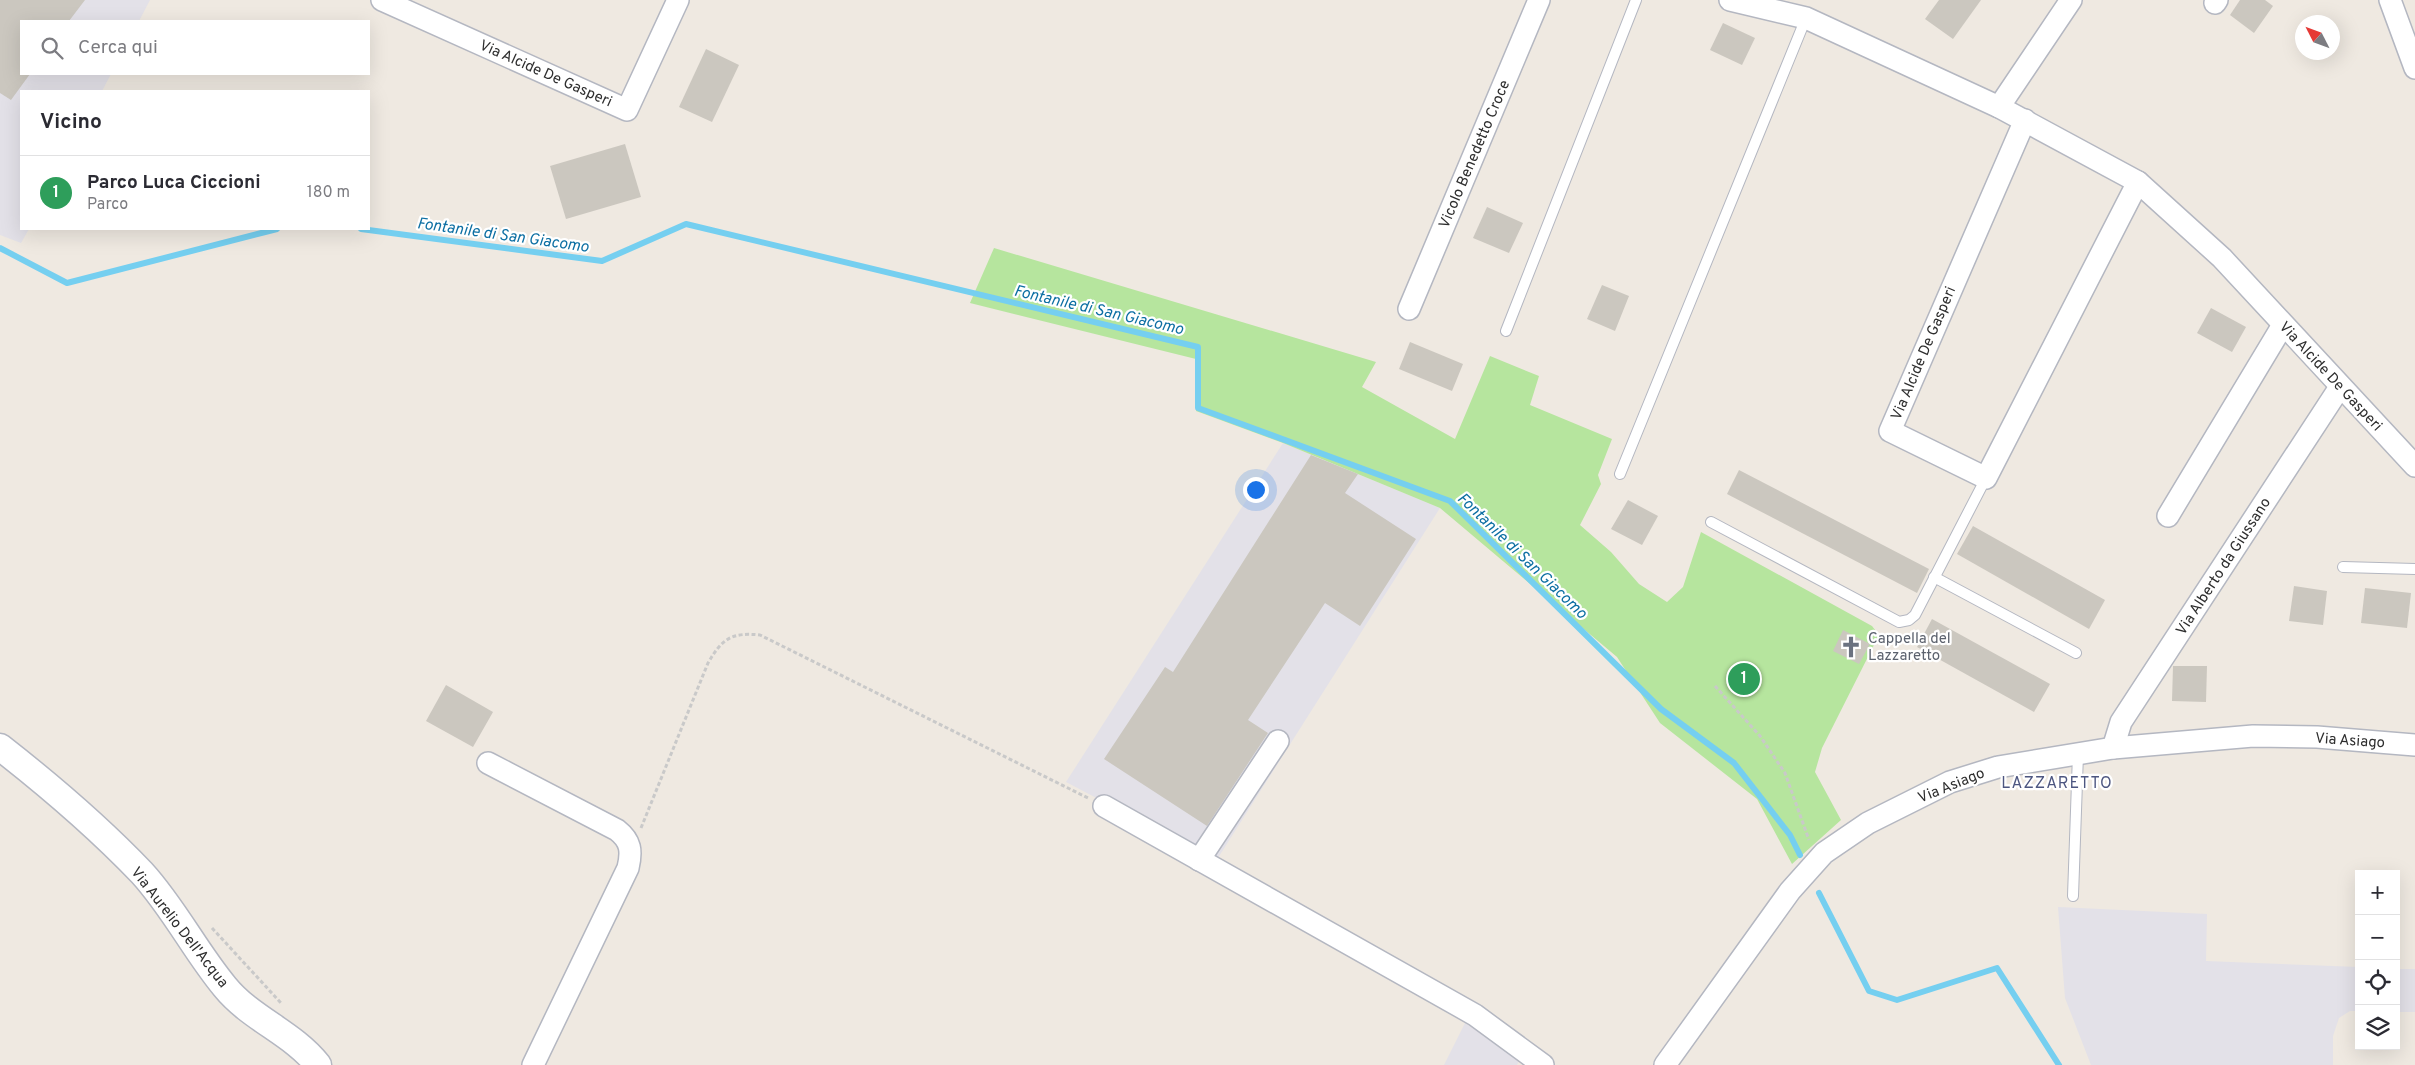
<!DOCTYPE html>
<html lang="it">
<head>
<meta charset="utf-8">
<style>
  :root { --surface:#fff; --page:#f7f7f7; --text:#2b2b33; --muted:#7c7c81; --line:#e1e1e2; --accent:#4264fb }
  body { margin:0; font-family:Overpass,sans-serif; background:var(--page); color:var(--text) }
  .controls { position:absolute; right:15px; bottom:15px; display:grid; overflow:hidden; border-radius:0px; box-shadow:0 5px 20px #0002 }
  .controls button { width:45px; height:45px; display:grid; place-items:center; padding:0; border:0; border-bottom:1px solid var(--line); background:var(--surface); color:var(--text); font:25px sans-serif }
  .compass { position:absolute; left:2295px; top:15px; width:45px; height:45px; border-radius:50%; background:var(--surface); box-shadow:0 5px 20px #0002; rotate:312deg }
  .you { position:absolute; left:1255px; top:489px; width:18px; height:18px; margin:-12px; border:4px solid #fff; border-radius:50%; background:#1a73e8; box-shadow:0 0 0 8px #1a73e833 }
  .badge { display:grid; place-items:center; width:32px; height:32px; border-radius:50%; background:var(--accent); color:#fff; font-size:16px; font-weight:700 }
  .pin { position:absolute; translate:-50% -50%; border:2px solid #fff; box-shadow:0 1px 5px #0006 }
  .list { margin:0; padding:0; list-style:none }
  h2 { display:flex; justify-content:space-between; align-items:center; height:65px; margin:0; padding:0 20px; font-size:21px }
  h2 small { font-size:16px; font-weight:400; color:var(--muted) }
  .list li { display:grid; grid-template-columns:32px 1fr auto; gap:15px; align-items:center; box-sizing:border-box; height:75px; padding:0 20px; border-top:1px solid var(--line) }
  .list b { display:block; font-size:19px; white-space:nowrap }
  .list p { margin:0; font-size:16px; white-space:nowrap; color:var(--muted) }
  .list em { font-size:16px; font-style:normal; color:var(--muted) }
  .icon { flex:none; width:28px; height:28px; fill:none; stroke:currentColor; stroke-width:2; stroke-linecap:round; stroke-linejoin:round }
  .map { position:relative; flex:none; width:2415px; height:1065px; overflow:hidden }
  .search { position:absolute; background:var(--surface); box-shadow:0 5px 20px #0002; left:20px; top:20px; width:350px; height:55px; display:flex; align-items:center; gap:12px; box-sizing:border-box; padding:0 18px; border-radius:0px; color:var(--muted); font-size:19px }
  .panel { position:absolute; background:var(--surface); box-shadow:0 5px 20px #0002; left:20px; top:90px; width:350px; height:140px; border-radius:0px }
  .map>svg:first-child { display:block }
</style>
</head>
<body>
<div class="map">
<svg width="2415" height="1065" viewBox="0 0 2415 1065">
  <rect width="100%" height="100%" fill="#efe9e1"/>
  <!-- industrial -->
  <g fill="#e3e1e8">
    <polygon points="0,0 150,0 139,21 21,21 21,74 111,74 102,91 21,91 21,229 29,229 21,243 0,235"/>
    <polygon points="1283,443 1440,508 1216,861 1066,782"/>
    <polygon points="2058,907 2207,914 2206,961 2359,967 2359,1011 2350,1011 2339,1018 2333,1036 2333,1065 2091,1065 2065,998"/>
    <rect x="2396" y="969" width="19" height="43"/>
    <polygon points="1465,1023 1520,1059 1517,1065 1444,1065"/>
  </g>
  <!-- green -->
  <polygon fill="#b6e59e" points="994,248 1376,362 1362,387 1455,439 1490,356 1539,376 1530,405 1612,439 1598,475 1601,484 1580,525 1611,552 1639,584 1667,602 1683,587 1701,532 1872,626 1879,635 1822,748 1815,772 1841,820 1792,864 1757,799 1660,723 1617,657 1440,508 1283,443 1196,411 1196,359 970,303"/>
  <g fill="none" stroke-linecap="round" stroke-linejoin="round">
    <!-- stream -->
    <g stroke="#75cff0" stroke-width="6">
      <polyline points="361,229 602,261 686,224 1198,347 1198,408 1450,501 1661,709 1734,763 1790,835 1800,855"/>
      <polyline points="0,248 67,283 277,229"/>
      <polyline points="1819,893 1869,991 1897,1000 1997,968 2059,1065"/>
    </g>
  </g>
  <!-- building -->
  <g fill="#cbc7bf">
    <polygon points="0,0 85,0 69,21 21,21 21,74 30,74 11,100 0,93"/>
    <polygon points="1939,0 1981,0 1953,39 1925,19"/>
    <polygon points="2240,0 2265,0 2273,6 2254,33 2230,15"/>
    <polygon points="1723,23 1755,38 1742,65 1710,50"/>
    <polygon points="706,49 739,65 712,122 679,107"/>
    <polygon points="625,144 641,197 566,219 550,166"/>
    <polygon points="1487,207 1523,223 1509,253 1473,238"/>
    <polygon points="1602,285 1629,296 1615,331 1587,319"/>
    <polygon points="2211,308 2246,327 2232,352 2197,333"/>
    <polygon points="1410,342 1463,364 1452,391 1399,369"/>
    <polygon points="1311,455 1358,474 1345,493 1416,539 1360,626 1325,603 1248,720 1268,733 1207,826 1104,759 1165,667 1173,672"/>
    <polygon points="1739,470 1929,569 1917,593 1727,494"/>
    <polygon points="1628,500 1658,516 1642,545 1611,529"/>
    <polygon points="1973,526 2105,600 2089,629 1957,554"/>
    <polygon points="2294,586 2327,591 2323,625 2289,621"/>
    <polygon points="2365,588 2411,593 2407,628 2361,623"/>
    <polygon points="1932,619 2050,684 2034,712 1917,647"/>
    <polygon points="1843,630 1870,644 1859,664 1833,651"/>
    <polygon points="2173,666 2207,666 2206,702 2172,701"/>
    <polygon points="446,685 493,712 473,747 426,721"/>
  </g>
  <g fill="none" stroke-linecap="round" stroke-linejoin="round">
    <!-- service casing -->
    <g stroke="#b4b7c1" stroke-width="12">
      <g id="service">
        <polyline points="1506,331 1636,0"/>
        <polyline points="1620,474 1806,18"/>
        <polyline points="1711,522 1899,622 1909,620 1915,615 1986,478"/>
        <polyline points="2343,567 2415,569"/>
        <polyline points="1934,577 2076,653"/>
        <polyline points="2073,896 2078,754"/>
      </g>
    </g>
    <!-- minor casing -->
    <g stroke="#b4b7c1" stroke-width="24">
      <g id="minor">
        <polyline points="382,0 627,110 678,0"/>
        <polyline points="1730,0 1806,18 1999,107 2138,182 2222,258 2415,466"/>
        <polyline points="2390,0 2415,68"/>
        <polyline points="2215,3 2217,0"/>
        <polyline points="1999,107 2071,0"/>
        <polyline points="2025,120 1890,431 1986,478 2138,182"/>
        <polyline points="1409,309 1539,0"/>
        <polyline points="2168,516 2283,325"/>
        <polyline points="2113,748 2121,722 2340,387"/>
        <path d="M488 763 617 830C631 841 632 851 628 868L533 1065"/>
        <polyline points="1104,806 1475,1015 1543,1065"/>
        <polyline points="1199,860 1278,741"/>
        <polyline points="1665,1065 1790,891 1824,853 1868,823 1950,782 1998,767 2113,748 2253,736 2317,737 2415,745"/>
      </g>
    </g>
    <!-- tertiary casing -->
    <g stroke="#b4b7c1" stroke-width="29">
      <path id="tertiary" d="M0 747C50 786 98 827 142 873 174 908 195 951 225 987 251 1019 293 1033 318 1065"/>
    </g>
    <!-- path -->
    <g stroke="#c9c9c9" stroke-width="3" stroke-dasharray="4 2.5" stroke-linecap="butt">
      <polyline points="1715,686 1760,736 1785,773 1809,840"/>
      <path d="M641 828 708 663C722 639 731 632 760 635L1088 798"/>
      <polyline points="212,928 281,1003"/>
    </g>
    <!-- service -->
    <use href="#service" stroke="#fff" stroke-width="10"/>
    <!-- minor -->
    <use href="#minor" stroke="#fff" stroke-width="21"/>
    <!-- tertiary -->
    <use href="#tertiary" stroke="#fff" stroke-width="26"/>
  </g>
  <!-- icons -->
  <defs>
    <g id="church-bare" transform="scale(1.725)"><path d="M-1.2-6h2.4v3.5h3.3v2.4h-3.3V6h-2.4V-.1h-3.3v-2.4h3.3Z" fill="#6b7280" stroke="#fff" stroke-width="2.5" paint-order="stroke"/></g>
  </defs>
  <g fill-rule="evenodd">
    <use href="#church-bare" x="1851" y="647"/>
  </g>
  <g text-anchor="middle" stroke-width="4.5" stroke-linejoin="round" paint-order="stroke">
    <!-- street labels -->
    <g font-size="15" fill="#2e2e2e" stroke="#fff">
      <text transform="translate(546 73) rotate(24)" y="5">Via Alcide De Gasperi</text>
      <text transform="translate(1474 154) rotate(-67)" y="5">Vicolo Benedetto Croce</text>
      <text transform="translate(1923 353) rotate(-67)" y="5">Via Alcide De Gasperi</text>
      <text transform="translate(2331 376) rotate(47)" y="5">Via Alcide De Gasperi</text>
      <text transform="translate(2223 566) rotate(-57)" y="5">Via Alberto da Giussano</text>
      <text transform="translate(2350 740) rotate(4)" y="5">Via Asiago</text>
      <text transform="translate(1951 785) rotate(-22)" y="5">Via Asiago</text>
      <text transform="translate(180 927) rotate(52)" y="5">Via Aurelio Dell'Acqua</text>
    </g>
    <!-- worship labels -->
    <g font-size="15" fill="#5b616d" stroke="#fff" text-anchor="start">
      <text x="1868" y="643">Cappella del<tspan x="1868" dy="17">Lazzaretto</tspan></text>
    </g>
    <!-- water labels -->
    <g font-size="16" font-style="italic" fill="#0d6fa3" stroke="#fff">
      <text transform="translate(503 234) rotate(8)" y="6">Fontanile di San Giacomo</text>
      <text transform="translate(1099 309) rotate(13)" y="6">Fontanile di San Giacomo</text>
      <text transform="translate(1523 555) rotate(44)" y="6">Fontanile di San Giacomo</text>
    </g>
    <!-- neighbourhood labels -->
    <g font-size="16" letter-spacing="1" fill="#4d5680" stroke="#fff">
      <text x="2057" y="788">LAZZARETTO</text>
    </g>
  </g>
</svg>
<div class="controls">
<button>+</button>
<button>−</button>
<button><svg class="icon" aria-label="locate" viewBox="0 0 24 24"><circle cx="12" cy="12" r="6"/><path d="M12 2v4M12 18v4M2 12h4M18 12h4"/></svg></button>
<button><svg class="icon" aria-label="layers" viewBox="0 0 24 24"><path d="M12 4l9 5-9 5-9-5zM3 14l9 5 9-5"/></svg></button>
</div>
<svg class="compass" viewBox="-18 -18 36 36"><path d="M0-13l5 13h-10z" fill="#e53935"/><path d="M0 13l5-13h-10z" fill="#7c7c81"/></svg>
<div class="you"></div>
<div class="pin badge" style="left:1744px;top:679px;background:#2e9e5b">1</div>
<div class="search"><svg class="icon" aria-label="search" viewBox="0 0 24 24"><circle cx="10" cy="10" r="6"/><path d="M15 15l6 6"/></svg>Cerca qui</div>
<section class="panel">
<h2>Vicino<small></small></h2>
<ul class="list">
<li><span class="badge" style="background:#2e9e5b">1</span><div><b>Parco Luca Ciccioni</b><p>Parco</p></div><em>180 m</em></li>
</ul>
</section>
</div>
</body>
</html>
